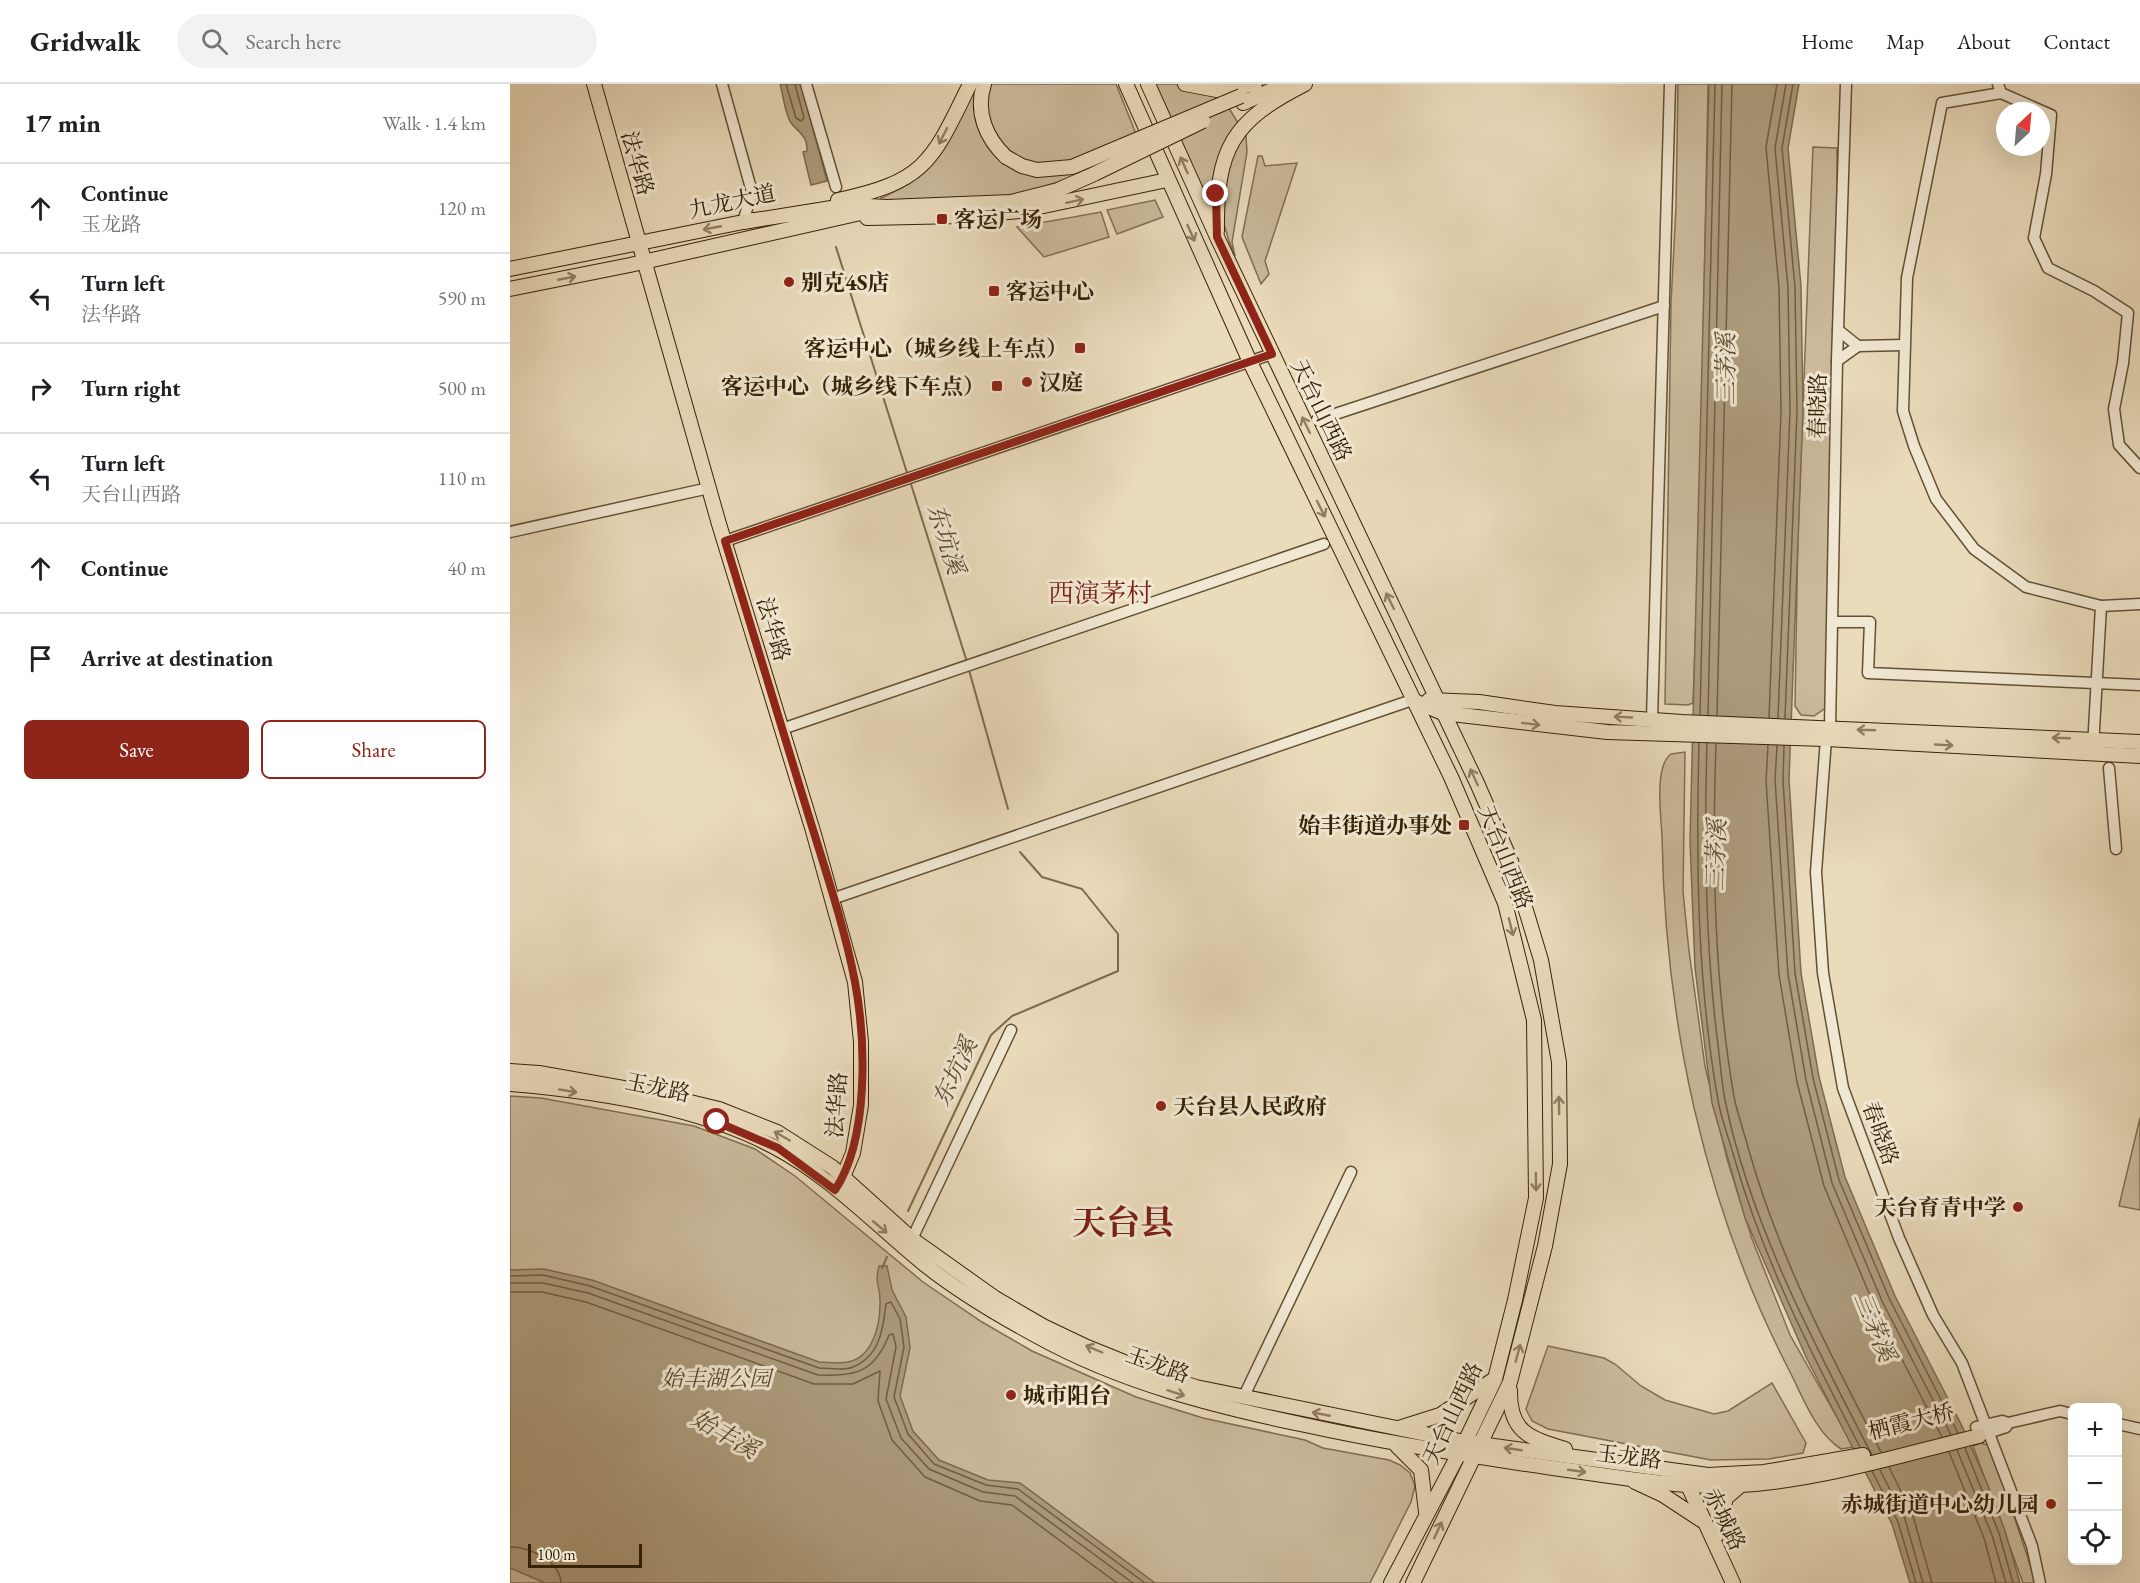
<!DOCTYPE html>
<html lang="en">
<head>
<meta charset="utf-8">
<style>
  :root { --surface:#fff; --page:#f2f2f2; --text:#202124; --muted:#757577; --line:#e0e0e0; --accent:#8f2418 }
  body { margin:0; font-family:"EB Garamond","Noto Serif SC",serif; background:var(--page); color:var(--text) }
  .controls { position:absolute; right:18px; bottom:18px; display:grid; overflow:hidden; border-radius:9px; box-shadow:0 6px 24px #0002 }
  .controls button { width:54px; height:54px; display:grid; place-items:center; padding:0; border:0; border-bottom:2px solid var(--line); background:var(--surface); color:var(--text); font:30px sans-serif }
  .compass { position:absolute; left:1486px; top:18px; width:54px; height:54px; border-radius:50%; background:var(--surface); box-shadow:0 6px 24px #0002; rotate:26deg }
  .scale { position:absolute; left:18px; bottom:15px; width:114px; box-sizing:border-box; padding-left:6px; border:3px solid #362106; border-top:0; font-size:16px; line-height:21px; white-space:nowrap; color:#362106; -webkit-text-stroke:4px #f1e8d3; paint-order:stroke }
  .stop { position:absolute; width:18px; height:18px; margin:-14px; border:4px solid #8f2418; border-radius:50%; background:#fff }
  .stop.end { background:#8f2418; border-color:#fff; box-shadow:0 2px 6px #0008 }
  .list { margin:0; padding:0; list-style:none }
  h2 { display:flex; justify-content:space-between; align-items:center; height:78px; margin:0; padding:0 24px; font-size:26px }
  h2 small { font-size:20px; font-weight:400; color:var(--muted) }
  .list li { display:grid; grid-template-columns:39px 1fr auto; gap:18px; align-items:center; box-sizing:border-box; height:90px; padding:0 24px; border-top:2px solid var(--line) }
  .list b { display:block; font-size:22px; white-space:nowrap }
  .list p { margin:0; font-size:20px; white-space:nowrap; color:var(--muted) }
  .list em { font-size:20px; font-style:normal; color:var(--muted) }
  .actions { display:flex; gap:12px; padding:18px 24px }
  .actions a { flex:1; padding:14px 0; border:2px solid var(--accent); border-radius:9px; text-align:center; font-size:21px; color:var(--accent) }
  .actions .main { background:var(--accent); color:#fff }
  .icon { flex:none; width:33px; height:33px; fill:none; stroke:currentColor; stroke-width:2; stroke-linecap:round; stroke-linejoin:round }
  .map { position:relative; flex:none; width:1630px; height:1499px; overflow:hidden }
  header { display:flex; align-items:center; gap:36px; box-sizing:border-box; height:84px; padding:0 30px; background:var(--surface); border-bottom:2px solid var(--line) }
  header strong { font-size:28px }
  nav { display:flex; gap:33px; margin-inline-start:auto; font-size:21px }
  .search { width:420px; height:54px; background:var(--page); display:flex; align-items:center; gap:15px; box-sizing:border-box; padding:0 21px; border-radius:33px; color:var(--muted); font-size:22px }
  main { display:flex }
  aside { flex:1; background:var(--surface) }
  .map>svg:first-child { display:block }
</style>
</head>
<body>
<header>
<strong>Gridwalk</strong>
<div class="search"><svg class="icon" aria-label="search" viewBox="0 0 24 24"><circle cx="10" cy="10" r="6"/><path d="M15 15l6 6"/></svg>Search here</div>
<nav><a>Home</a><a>Map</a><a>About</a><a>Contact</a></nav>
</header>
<main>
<aside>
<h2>17 min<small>Walk · 1.4 km</small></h2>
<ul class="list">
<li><svg class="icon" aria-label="ahead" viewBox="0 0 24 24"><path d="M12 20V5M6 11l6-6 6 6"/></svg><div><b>Continue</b><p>玉龙路</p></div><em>120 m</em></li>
<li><svg class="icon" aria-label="left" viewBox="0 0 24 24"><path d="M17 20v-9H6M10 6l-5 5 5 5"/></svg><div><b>Turn left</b><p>法华路</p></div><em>590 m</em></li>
<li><svg class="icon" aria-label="right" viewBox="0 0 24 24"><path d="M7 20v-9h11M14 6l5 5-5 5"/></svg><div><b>Turn right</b></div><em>500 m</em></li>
<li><svg class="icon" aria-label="left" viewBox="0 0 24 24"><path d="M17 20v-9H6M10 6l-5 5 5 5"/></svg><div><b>Turn left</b><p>天台山西路</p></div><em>110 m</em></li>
<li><svg class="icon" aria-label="ahead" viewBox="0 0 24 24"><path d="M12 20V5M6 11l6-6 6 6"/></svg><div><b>Continue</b></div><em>40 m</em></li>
<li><svg class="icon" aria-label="arrive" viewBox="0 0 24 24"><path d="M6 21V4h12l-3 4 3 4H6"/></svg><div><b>Arrive at destination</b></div></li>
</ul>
<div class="actions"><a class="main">Save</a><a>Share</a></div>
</aside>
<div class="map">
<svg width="1630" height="1499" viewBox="0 0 1630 1499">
  <rect width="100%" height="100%" fill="#eadbbb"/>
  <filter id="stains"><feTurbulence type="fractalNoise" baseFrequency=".00333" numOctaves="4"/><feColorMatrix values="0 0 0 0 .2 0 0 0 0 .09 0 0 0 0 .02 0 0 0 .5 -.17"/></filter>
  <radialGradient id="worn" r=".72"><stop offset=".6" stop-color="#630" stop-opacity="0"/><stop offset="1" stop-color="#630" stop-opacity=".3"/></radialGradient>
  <!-- green -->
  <g fill="#cbbb9c" stroke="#806e51" stroke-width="1.5">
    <path d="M466 0H606L630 60 566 92 507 112 372 118 371 114C432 88 440 56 466 0Z"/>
    <polygon points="645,0 666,0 711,11 728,39 710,71 702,125"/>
    <polygon points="1168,0 1198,0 1190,428 1183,619 1178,621 1155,620 1161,219 1166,123"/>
    <path d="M736 52 737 68 722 158 725 172C714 148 708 119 712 92 714 79 725 65 731 53Z"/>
    <polygon points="1303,63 1327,64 1328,246 1317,623 1304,632 1291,631 1285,622 1288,447"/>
    <polygon points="748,72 752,72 755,82 787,79 755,177 759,190 751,200 732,153"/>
    <polygon points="645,116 653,133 607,150 597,126"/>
    <polygon points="591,128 599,153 534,173 507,143"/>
    <path d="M1175 668 1173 808 1179 867 1195 982 1217 1075 1242 1155 1280 1251 1344 1363 1331 1365C1305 1348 1293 1313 1279 1286 1194 1121 1155 938 1152 752 1151 732 1144 682 1161 670Z"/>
    <polygon points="0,1012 31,1014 184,1042 245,1065 285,1092 413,1198 472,1238 522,1267 626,1313 693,1334 795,1356 813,1364 879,1376 890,1381 900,1389 905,1402 901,1418 860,1499 0,1499"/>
    <polygon points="1630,1034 1630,1126 1609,1122"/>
    <polygon points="1038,1262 1094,1274 1105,1280 1131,1302 1155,1316 1204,1330 1218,1327 1262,1299 1296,1359 1293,1369 1259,1375 1201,1376 1038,1345 1022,1337 1016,1325"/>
    <polygon points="1471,1359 1481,1362 1526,1499 1513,1499 1463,1362"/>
  </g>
  <!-- water -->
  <g fill="#ad9c7d" stroke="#7d6b4d" stroke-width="1.5">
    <path d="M270 0H291L317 97 301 101 293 68 297 67C298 52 289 49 281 39 275 30 273 10 270 0Z"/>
    <polygon points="1199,0 1289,0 1278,64 1291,202 1293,327 1279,695 1291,889 1309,993 1335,1093 1385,1212 1451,1340 1477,1399 1495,1447 1510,1499 1400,1499 1382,1440 1296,1273 1235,1134 1202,1019 1185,884 1180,756"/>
    <path d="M369 1182H377L382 1206 396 1233 400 1264 390 1312 403 1347 429 1376 478 1396 510 1399 645 1499H35L0 1484V1186L34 1185 82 1196 309 1278C318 1278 329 1280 338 1278 363 1273 370 1241 370 1220 371 1203 364 1201 369 1182Z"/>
  </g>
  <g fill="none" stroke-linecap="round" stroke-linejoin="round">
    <!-- shore -->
    <g stroke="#725e42" stroke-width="1.5">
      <polyline points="276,0 286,34 291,37 294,34 285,0"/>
      <polyline points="1190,631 1205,0"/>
      <polyline points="1198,631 1212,0"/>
      <polyline points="1207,631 1222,0"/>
      <polyline points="1259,634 1271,327 1269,204 1256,63 1267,0"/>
      <polyline points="1268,634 1280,327 1278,203 1265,64 1276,0"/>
      <polyline points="1275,634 1287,327 1285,203 1272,64 1283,0"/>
      <path d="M1189 659C1186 778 1187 898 1208 1016 1211 1035 1219 1054 1224 1073 1253 1175 1301 1269 1350 1363"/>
      <path d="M1197 659C1194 758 1195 855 1207 953 1210 974 1211 995 1215 1016 1240 1139 1304 1260 1362 1371"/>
      <path d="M1206 660C1202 778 1204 896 1224 1013 1228 1032 1235 1051 1240 1070 1270 1175 1321 1272 1371 1368"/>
      <polyline points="1258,661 1256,697 1269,891 1287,998 1314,1102 1364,1221 1432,1353"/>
      <polyline points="1267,662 1265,696 1278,890 1296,996 1322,1099 1372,1217 1441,1351"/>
      <polyline points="1274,662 1273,696 1285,889 1303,994 1329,1096 1379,1214 1448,1349"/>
      <path d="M0 1192 33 1191 80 1202 309 1284C319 1284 334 1287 343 1283 370 1272 373 1245 376 1220L381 1218 390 1235 394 1263 384 1313 398 1350 424 1380 476 1401 508 1405 635 1499"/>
      <path d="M0 1199H33L78 1209 308 1291C346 1292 364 1289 379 1251L383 1250 386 1263 376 1315 391 1354 419 1385 473 1408 505 1412 623 1499"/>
      <polyline points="0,1208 32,1208 76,1218 304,1300 343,1300 370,1287 368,1317 382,1356 415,1393 470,1417 502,1421 607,1499"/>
      <polyline points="1455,1364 1489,1449 1503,1499"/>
      <polyline points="1447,1366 1482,1451 1496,1499"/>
      <polyline points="1439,1368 1474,1454 1486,1499"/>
      <polyline points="1379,1383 1403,1432 1422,1499"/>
      <polyline points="1370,1386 1395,1435 1413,1499"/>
      <polyline points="1362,1387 1388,1438 1406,1499"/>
      <path d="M0 1463C20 1463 50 1477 51 1499"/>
    </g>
    <!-- stream -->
    <g stroke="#7d6b4d" stroke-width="2">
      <polyline points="326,163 398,392"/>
      <polyline points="400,397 457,578"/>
      <polyline points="459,586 498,725"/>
      <polyline points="398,1127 481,951 502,932 608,887 608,850 572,805 532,793 510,768"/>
      <polyline points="372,1184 377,1173"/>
    </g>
    <!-- minor casing -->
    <g stroke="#635033" stroke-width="13">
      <g id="minor">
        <polyline points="212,0 242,108 233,138"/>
        <polyline points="296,0 326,103"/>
        <polyline points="1488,0 1491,9 1541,31 1536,90 1524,154 1538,184 1584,207 1618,229 1613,279 1604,325 1609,361 1630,384"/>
        <polyline points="1491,9 1432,19 1397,194 1393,327 1404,362 1426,415 1464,465 1516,503 1591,522 1630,520"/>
        <polyline points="1348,262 1393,261"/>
        <polyline points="1327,277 1348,262 1328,246"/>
        <polyline points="807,336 1154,222"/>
        <polyline points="0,448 199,404"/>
        <polyline points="215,457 762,270"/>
        <polyline points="1324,538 1360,538 1358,589 1630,601"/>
        <polyline points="1142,635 1160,0"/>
        <polyline points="1320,644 1327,277 1336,0"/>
        <polyline points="272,645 814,460"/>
        <polyline points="1316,655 1306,788 1313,889 1333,1004 1389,1154 1423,1231 1452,1279 1522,1462 1530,1499"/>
        <polyline points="1583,663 1591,522"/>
        <polyline points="1599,684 1606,765"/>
        <polyline points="322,815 902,616"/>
        <polyline points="402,1155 501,946"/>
        <polyline points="733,1314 841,1088"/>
        <polyline points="1498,1339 1550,1327 1562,1330"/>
        <polyline points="1608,1340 1630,1345"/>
        <polyline points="1466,1343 1492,1337 1498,1339 1496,1343 1472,1351"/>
      </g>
    </g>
    <!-- major casing -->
    <g stroke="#362106" stroke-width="16">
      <g id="major">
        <polyline points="84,0 209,440 303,747 345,898 351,958 351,1021 343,1069 330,1100"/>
        <path d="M474 0C465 28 476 54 496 73"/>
        <polyline points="616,0 740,278 941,693 995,819 1024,936 1026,1114 1005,1216 985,1295 955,1358 881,1499"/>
        <polyline points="638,0 707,153 967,699 1001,777 1031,876 1049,978 1050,1080 1035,1162 1000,1298 903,1499"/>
        <polyline points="675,0 712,7 745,0"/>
        <polyline points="733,19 775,0"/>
        <path d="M328 116C417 97 422 77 460 0"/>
        <polyline points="377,123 501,118 548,106 584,90"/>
        <polyline points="357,134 451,132 510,127 657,96"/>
        <path d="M707 147C706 65 722 37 795 0"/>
        <polyline points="0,185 243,136"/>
        <polyline points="0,205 120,181 377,123 340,121 233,138"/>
        <polyline points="902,616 933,629 1097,648 1316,655 1630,672"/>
        <polyline points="919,616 969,618 1045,629 1172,638 1630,658"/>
        <polyline points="0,987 29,989 147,1010 209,1025 267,1048 322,1083 402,1155 485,1214 533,1242 577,1263 639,1288 686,1303 955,1358 1198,1391 1254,1388 1353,1371"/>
        <path d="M0 1000C84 1007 192 1023 266 1064 321 1093 366 1141 414 1180 449 1208 488 1231 527 1252 610 1298 703 1322 795 1341 877 1359 959 1372 1043 1384 1104 1392 1168 1405 1231 1401 1311 1396 1391 1371 1469 1352"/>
        <path d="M1000 1306C999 1348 1019 1354 1055 1365"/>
        <polyline points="889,1344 930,1331 983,1296"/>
        <polyline points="887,1362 911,1386 916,1428"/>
        <polyline points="1175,1395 1223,1499"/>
        <polyline points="1125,1398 1153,1411 1191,1436"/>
        <polyline points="1207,1451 1216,1414 1231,1401"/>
      </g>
    </g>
    <!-- minor -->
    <use href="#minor" stroke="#f1e8d3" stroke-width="10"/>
    <!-- major -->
    <use href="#major" stroke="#eadbbb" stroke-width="14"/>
    <!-- major-bridge casing -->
    <g stroke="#362106" stroke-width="16" stroke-linecap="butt">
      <g id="major-bridge">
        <polyline points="496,73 512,82 527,86 562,83 731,12"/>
        <polyline points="584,90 693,37"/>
      </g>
    </g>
    <!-- major-bridge -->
    <use href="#major-bridge" stroke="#eadbbb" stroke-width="14"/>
  </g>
  <!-- one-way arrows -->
  <defs><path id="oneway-shaft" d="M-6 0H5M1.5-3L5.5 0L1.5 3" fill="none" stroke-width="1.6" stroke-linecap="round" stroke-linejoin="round" transform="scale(1.5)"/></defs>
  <g stroke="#907e60">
    <use href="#oneway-shaft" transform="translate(433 52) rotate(117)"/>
    <use href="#oneway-shaft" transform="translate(674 81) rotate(-114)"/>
    <use href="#oneway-shaft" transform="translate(565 117) rotate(-12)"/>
    <use href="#oneway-shaft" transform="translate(202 144) rotate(169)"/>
    <use href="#oneway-shaft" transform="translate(681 149) rotate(66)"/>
    <use href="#oneway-shaft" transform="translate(57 194) rotate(-11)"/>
    <use href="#oneway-shaft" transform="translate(796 341) rotate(-116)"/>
    <use href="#oneway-shaft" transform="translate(811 425) rotate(64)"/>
    <use href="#oneway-shaft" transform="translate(880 517) rotate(-116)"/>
    <use href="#oneway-shaft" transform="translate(1113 633) rotate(-177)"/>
    <use href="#oneway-shaft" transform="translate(1021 640) rotate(7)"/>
    <use href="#oneway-shaft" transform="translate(1356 646) rotate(-178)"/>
    <use href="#oneway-shaft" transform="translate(1551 654) rotate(-178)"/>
    <use href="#oneway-shaft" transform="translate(1434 661) rotate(3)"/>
    <use href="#oneway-shaft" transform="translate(964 693) rotate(-115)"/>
    <use href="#oneway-shaft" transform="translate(1001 843) rotate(76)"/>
    <use href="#oneway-shaft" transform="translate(58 1007) rotate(10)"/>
    <use href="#oneway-shaft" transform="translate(1049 1021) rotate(-91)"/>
    <use href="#oneway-shaft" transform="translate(272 1052) rotate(-150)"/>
    <use href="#oneway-shaft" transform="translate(1026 1098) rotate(89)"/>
    <use href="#oneway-shaft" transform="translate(370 1143) rotate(40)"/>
    <use href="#oneway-shaft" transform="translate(584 1265) rotate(-157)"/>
    <use href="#oneway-shaft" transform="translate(1008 1269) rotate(-75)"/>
    <use href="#oneway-shaft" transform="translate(666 1309) rotate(18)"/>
    <use href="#oneway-shaft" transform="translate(811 1330) rotate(-169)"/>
    <use href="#oneway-shaft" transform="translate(1003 1365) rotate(-172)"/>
    <use href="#oneway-shaft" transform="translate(1067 1387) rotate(8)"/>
    <use href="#oneway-shaft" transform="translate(928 1446) rotate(-65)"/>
  </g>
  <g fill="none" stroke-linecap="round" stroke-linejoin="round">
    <!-- route -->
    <path stroke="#8f2418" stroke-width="8" d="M207 1038 268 1064 325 1106C359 1055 356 957 345 898 334 840 313 779 296 723 269 634 242 545 215 457L762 270 707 153 706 110"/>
  </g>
  <!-- markers -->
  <g fill="#8f2418" stroke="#f1e8d3" stroke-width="2">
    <rect x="426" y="129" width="12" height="12" rx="3"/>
    <circle cx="279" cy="198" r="6"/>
    <rect x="478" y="201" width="12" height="12" rx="3"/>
    <rect x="564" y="258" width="12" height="12" rx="3"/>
    <circle cx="517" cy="298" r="6"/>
    <rect x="481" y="296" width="12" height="12" rx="3"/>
    <rect x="948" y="735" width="12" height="12" rx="3"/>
    <circle cx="651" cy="1022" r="6"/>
    <circle cx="1508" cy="1123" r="6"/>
    <circle cx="501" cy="1311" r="6"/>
    <circle cx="1541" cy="1420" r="6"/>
  </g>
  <g text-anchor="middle" stroke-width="6" stroke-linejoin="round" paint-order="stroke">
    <!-- street labels -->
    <g font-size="22" fill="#362106" stroke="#f1e8d3">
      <text transform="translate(128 79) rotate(74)" y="8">法华路</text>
      <text transform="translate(222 117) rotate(-12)" y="8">九龙大道</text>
      <text transform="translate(1307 322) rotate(-89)" y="8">春晓路</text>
      <text transform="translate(812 326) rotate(64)" y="8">天台山西路</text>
      <text transform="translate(264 545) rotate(73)" y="8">法华路</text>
      <text transform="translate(996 773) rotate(68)" y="8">天台山西路</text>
      <text transform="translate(148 1003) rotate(12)" y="8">玉龙路</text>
      <text transform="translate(326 1021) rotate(-86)" y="8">法华路</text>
      <text transform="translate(1371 1049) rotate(70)" y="8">春晓路</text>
      <text transform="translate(648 1280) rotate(20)" y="8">玉龙路</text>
      <text transform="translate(942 1329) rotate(-65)" y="8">天台山西路</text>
      <text transform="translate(1401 1337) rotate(-14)" y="8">栖霞大桥</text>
      <text transform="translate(1119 1372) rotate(7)" y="8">玉龙路</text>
      <text transform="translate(1215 1435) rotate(64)" y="8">赤城路</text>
    </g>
    <!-- poi labels -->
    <g font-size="22" font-weight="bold" fill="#362106" stroke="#f1e8d3" text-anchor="start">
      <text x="444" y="143">客运广场</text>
      <text x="291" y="206">别克4S店</text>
      <text x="496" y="215">客运中心</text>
      <text x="558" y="272" text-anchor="end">客运中心（城乡线上车点）</text>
      <text x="529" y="306">汉庭</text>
      <text x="475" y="310" text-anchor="end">客运中心（城乡线下车点）</text>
      <text x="942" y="749" text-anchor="end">始丰街道办事处</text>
      <text x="663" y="1030">天台县人民政府</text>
      <text x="1496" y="1131" text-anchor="end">天台育青中学</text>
      <text x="513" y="1319">城市阳台</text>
      <text x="1529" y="1428" text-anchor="end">赤城街道中心幼儿园</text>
    </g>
    <!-- park labels -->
    <g font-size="22" font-style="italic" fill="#5b482c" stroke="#f1e8d3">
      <text x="206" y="1302">始丰湖公园</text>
    </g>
    <!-- water labels -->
    <g font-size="24" font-style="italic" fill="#604c30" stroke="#f1e8d3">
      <text transform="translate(1216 285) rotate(-90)" y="8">三茅溪</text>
      <text transform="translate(436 455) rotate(72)" y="8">东坑溪</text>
      <text transform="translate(1206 771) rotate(-88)" y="8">三茅溪</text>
      <text transform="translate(445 988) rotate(-65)" y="8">东坑溪</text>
      <text transform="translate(1365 1243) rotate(68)" y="8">三茅溪</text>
      <text transform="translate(215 1350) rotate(30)" y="8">始丰溪</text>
    </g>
    <!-- quarter labels -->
    <g font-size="26" fill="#7a1f14" stroke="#f1e8d3">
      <text x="590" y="518">西演茅村</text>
    </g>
    <!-- town labels -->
    <g font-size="34" font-weight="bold" fill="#7a1f14" stroke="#f1e8d3">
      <text x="613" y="1150">天台县</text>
    </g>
  </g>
  <rect width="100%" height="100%" filter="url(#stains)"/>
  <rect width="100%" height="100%" fill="url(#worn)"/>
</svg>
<div class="controls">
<button>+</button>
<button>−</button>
<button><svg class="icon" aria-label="locate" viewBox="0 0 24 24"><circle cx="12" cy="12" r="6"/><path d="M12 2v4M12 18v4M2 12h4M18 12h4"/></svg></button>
</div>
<svg class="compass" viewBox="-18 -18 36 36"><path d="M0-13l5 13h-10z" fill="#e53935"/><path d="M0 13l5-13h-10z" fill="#757577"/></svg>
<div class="scale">100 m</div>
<div class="stop" style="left:207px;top:1038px"></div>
<div class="stop end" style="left:706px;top:110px"></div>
</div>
</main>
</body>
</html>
